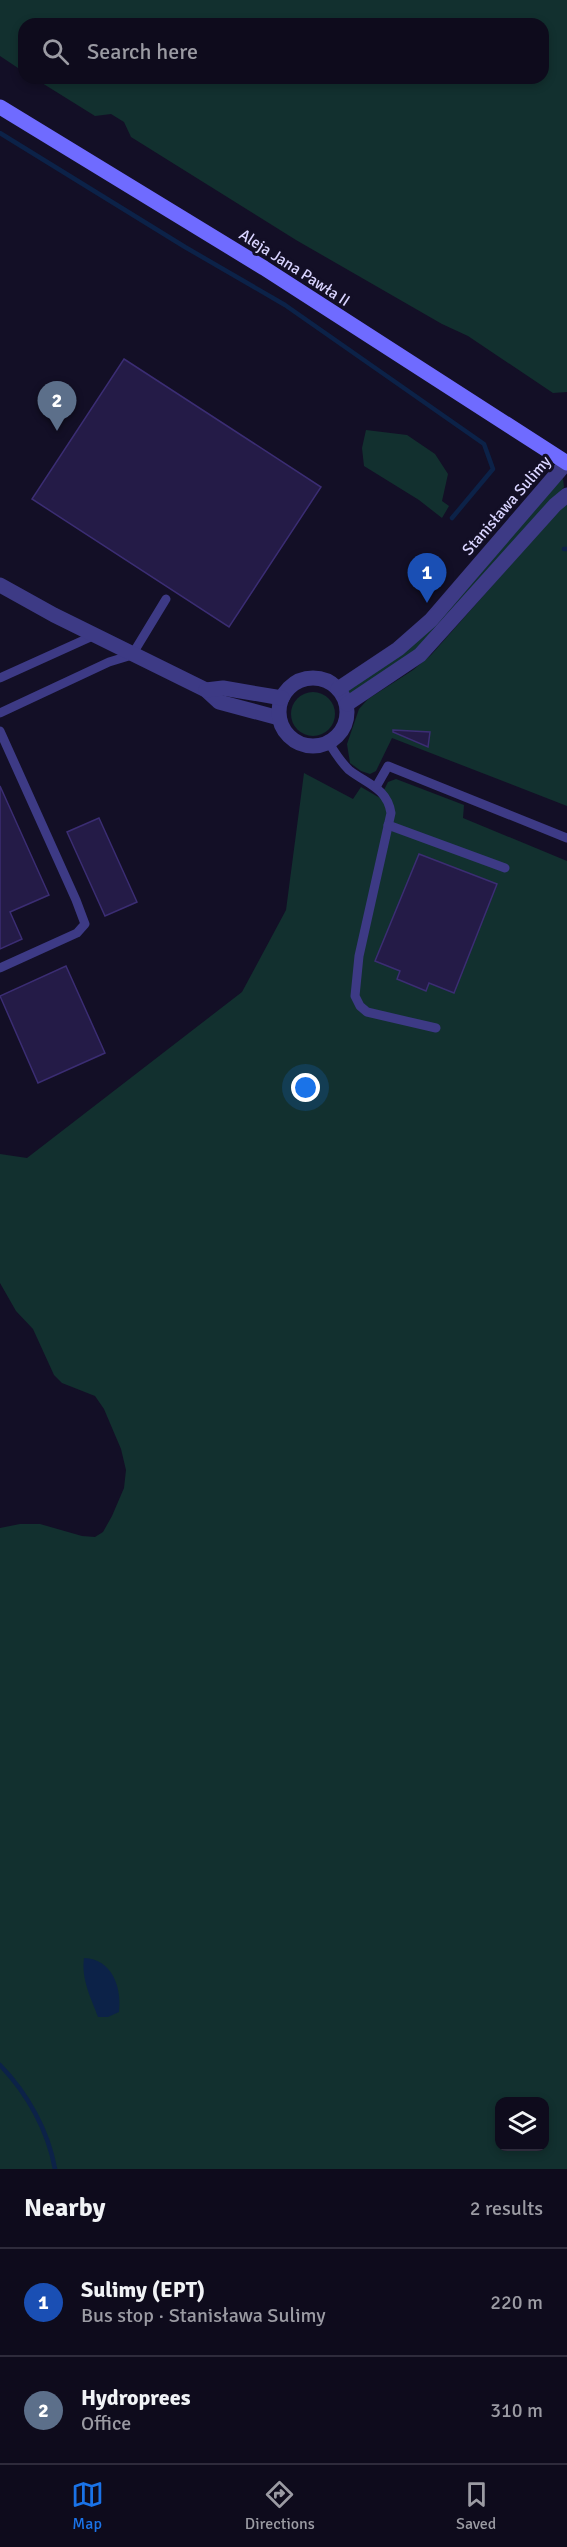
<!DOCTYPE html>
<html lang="en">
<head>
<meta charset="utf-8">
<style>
  :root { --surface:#0e0b1c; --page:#1c1929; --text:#f1f3f6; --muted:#9b9ba3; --line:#2e2b3b; --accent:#1a73e8 }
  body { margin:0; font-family:Signika,sans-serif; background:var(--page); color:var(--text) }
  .controls { position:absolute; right:18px; bottom:18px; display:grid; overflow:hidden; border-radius:12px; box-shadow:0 3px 9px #0003 }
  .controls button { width:54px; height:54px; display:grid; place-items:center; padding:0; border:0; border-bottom:2px solid var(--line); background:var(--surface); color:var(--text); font:30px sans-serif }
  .you { position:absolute; left:306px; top:1088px; width:21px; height:21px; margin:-15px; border:4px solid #fff; border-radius:50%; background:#1a73e8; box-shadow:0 0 0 9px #1a73e833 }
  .badge { display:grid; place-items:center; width:39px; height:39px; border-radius:50%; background:var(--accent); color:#fff; font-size:20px; font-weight:700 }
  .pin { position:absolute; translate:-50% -50px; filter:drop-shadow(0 2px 3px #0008) }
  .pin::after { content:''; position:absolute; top:32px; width:21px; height:18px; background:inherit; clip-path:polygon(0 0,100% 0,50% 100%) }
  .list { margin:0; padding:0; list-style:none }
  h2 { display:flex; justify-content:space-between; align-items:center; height:78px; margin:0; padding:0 24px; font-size:26px }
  h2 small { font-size:20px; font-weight:400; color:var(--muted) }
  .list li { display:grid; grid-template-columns:39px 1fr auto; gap:18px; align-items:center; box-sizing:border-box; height:108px; padding:0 24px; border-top:2px solid var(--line) }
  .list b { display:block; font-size:22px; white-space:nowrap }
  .list p { margin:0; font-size:20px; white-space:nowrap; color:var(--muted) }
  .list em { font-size:20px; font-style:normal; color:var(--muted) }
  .icon { flex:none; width:33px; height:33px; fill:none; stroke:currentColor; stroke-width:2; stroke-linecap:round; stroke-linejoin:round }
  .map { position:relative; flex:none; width:567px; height:2169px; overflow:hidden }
  .search { position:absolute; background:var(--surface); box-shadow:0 3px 9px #0003; left:18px; right:18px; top:18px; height:66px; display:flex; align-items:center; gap:15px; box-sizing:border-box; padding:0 21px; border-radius:18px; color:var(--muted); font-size:22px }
  .sheet { height:294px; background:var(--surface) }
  nav { display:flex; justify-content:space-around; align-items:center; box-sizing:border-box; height:84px; border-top:2px solid var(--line); background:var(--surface); font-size:16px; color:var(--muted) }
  nav a { display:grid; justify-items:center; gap:3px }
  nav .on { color:var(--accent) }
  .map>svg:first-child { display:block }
</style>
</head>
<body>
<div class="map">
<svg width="567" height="2169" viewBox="0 0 567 2169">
  <rect width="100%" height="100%" fill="#130f26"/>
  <!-- green -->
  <g fill="#12302f" fill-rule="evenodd">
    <polygon points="0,0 567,0 567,392 553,393 468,336 442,324 296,240 131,137 124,122 111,114 95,116 34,78 543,78 543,24 24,24 24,72 0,56"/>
    <polygon points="366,430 407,435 435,454 448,474 442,501 449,506 442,518 419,500 364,466 362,448"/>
    <polygon points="563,479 564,487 425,644 350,694 348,690 390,662 560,480"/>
    <polygon points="567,501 567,806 392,738 376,771 370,774 361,771 350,763 347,744 359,709 368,699 413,670 431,655"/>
    <circle cx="313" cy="714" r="22"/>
    <path d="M304 773 353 799 361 787 380 798 388 782 396 779 464 805 463 818 567 861V2169H0V1528L20 1524H40L82 1536 95 1537 103 1532 112 1516 124 1488 126 1470 121 1449 104 1409 95 1396 62 1383 54 1375 33 1329 16 1311 0 1283V1154L27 1158 242 992 286 910ZM500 2102H544V2146H500Z"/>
  </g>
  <!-- water -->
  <path fill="#0c2248" d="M84 1958C112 1959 122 1987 119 2012L108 2017H98C91 1998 81 1979 84 1958Z"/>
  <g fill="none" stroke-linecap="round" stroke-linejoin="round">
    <!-- stream -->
    <g stroke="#0c2248" stroke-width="4.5">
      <polyline points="0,133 185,247 285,305 484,444 493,469 452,518"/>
      <polyline points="564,549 567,549"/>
      <path d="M0 2065C27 2093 48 2130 55 2169"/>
    </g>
  </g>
  <!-- building -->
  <g fill="#241b47" stroke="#3b2d73" stroke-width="1.5">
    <polygon points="124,359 321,487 229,627 32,499"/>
    <polygon points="393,730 430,732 428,747 393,732"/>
    <polygon points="0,786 49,895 10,912 22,939 0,949"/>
    <polygon points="99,818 137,902 105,916 67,832"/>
    <polygon points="419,854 497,884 454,993 429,983 426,991 397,979 400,971 375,961"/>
    <polygon points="66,966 105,1053 38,1083 0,996"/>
  </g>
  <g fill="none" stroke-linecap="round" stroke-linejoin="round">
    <!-- lane -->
    <g stroke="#3d3a85" stroke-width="9">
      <polyline points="0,678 95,635"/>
      <polyline points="0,713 109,662 132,655 166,599"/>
      <polyline points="0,731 76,900 85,924 77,933 0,968"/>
      <path d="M329 743C335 753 341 762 349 770 367 784 387 788 391 813L359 956 355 996 360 1006 367 1012 436 1028"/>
      <polyline points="376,787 388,766 567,838"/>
      <polyline points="388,825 505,868"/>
    </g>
    <!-- street -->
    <g stroke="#3d3a85" stroke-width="15">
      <polyline points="0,585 54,615 206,690 219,702 279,718"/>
      <circle cx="313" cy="712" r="34"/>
      <polyline points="338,689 398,649 431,620 567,462"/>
      <polyline points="206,690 223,688 282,698"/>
      <polyline points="347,704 420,655 555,505 567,495"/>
    </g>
    <!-- secondary -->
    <polyline stroke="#6f6bff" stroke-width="15" points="0,107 264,268 567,463"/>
  </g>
  <g text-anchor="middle" stroke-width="6" stroke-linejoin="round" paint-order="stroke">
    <!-- street labels -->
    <g font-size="16" fill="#d9d4ff" stroke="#130f26">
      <text transform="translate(295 267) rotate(33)" y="6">Aleja Jana Pawła II</text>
      <text transform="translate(506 505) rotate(-49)" y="6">Stanisława Sulimy</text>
    </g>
  </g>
</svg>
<div class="controls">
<button><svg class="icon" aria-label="layers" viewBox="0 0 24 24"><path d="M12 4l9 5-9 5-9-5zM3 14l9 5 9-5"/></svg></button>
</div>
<div class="you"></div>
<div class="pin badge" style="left:427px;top:603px;background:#1a4fb4">1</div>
<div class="pin badge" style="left:57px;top:431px;background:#5c6f8a">2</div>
<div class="search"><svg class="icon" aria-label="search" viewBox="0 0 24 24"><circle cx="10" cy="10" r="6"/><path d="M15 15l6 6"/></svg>Search here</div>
</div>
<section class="sheet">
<h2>Nearby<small>2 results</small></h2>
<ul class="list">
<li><span class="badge" style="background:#1a4fb4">1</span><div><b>Sulimy (EPT)</b><p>Bus stop · Stanisława Sulimy</p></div><em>220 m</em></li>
<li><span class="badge" style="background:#5c6f8a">2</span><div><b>Hydroprees</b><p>Office</p></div><em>310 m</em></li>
</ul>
</section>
<nav>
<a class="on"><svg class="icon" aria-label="map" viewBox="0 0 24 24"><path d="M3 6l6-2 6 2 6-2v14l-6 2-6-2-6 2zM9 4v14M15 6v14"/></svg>Map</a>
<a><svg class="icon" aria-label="directions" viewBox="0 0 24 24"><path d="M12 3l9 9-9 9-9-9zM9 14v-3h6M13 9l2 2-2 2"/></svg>Directions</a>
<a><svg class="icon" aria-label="saved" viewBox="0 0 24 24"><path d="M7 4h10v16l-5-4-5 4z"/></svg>Saved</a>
</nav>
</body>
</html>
